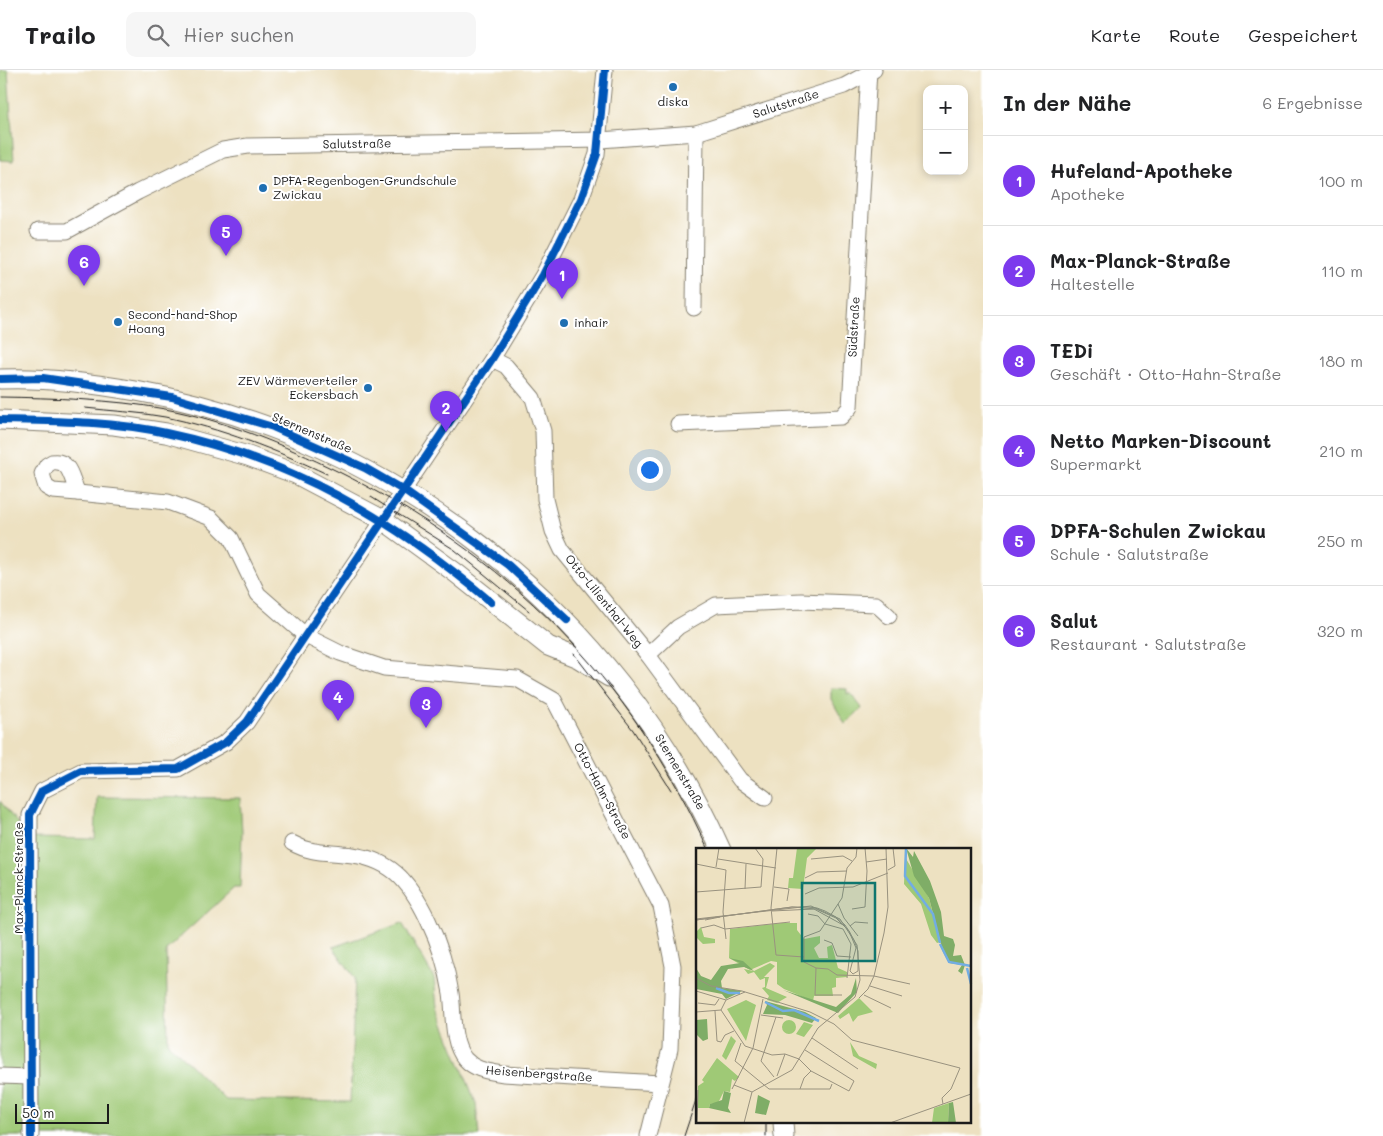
<!DOCTYPE html>
<html lang="de">
<head>
<meta charset="utf-8">
<style>
  :root { --surface:#fff; --page:#f6f6f6; --text:#202124; --muted:#757577; --line:#e0e0e0; --accent:#7c3aed }
  body { margin:0; font-family:Mali,sans-serif; background:var(--page); color:var(--text) }
  .controls { position:absolute; right:15px; top:15px; display:grid; overflow:hidden; border-radius:10px; box-shadow:0 2px 8px #0003 }
  .controls button { width:45px; height:45px; display:grid; place-items:center; padding:0; border:0; border-bottom:1px solid var(--line); background:var(--surface); color:var(--text); font:25px sans-serif }
  .scale { position:absolute; left:15px; bottom:12px; width:94px; box-sizing:border-box; padding-left:5px; border:2px solid #1c1c1c; border-top:0; font-size:14px; line-height:18px; white-space:nowrap; color:#1c1c1c; -webkit-text-stroke:4px #fff; paint-order:stroke }
  .you { position:absolute; left:649px; top:399px; width:18px; height:18px; margin:-12px; border:4px solid #fff; border-radius:50%; background:#1a73e8; box-shadow:0 0 0 8px #1a73e833 }
  .badge { display:grid; place-items:center; width:32px; height:32px; border-radius:50%; background:var(--accent); color:#fff; font-size:16px; font-weight:700 }
  .pin { position:absolute; translate:-50% -41px; filter:drop-shadow(0 1px 2px #0008) }
  .pin::after { content:''; position:absolute; top:26px; width:18px; height:15px; background:inherit; clip-path:polygon(0 0,100% 0,50% 100%) }
  .list { margin:0; padding:0; list-style:none }
  h2 { display:flex; justify-content:space-between; align-items:center; height:65px; margin:0; padding:0 20px; font-size:21px }
  h2 small { font-size:16px; font-weight:400; color:var(--muted) }
  .list li { display:grid; grid-template-columns:32px 1fr auto; gap:15px; align-items:center; box-sizing:border-box; height:90px; padding:0 20px; border-top:1px solid var(--line) }
  .list b { display:block; font-size:19px; white-space:nowrap }
  .list p { margin:0; font-size:16px; white-space:nowrap; color:var(--muted) }
  .list em { font-size:16px; font-style:normal; color:var(--muted) }
  .icon { flex:none; width:28px; height:28px; fill:none; stroke:currentColor; stroke-width:2; stroke-linecap:round; stroke-linejoin:round }
  .map { position:relative; flex:none; width:983px; height:1066px; overflow:hidden }
  header { display:flex; align-items:center; gap:30px; box-sizing:border-box; height:70px; padding:0 25px; background:var(--surface); border-bottom:1px solid var(--line) }
  header strong { font-size:24px }
  nav { display:flex; gap:28px; margin-inline-start:auto; font-size:18px }
  .search { width:350px; height:45px; background:var(--page); display:flex; align-items:center; gap:12px; box-sizing:border-box; padding:0 18px; border-radius:10px; color:var(--muted); font-size:19px }
  main { display:flex }
  aside { flex:1; background:var(--surface) }
  .map>svg:first-child { display:block }
</style>
</head>
<body>
<header>
<strong>Trailo</strong>
<div class="search"><svg class="icon" aria-label="search" viewBox="0 0 24 24"><circle cx="10" cy="10" r="6"/><path d="M15 15l6 6"/></svg>Hier suchen</div>
<nav><a>Karte</a><a>Route</a><a>Gespeichert</a></nav>
</header>
<main>
<div class="map">
<svg width="983" height="1066" viewBox="0 0 983 1066">
  <rect width="100%" height="100%" fill="#fff"/>
  <filter id="ink" filterUnits="userSpaceOnUse"><feTurbulence type="fractalNoise" baseFrequency=".02" numOctaves="2"/><feDisplacementMap in="SourceGraphic" scale="10" xChannelSelector="R" yChannelSelector="G"/><feConvolveMatrix kernelMatrix="1 2 1 2 8 2 1 2 1" color-interpolation-filters="sRGB"/></filter>
  <filter id="wash" filterUnits="userSpaceOnUse"><feTurbulence type="fractalNoise" baseFrequency=".0096" numOctaves="4" result="noise"/><feDisplacementMap in="SourceGraphic" scale="20" xChannelSelector="R" yChannelSelector="G"/><feGaussianBlur stdDeviation="1.12" result="paint"/><feColorMatrix in="noise" values="0 0 0 0 0 0 0 0 0 0 0 0 0 0 0 0 0 1.4 0 .05"/><feComposite in="paint" operator="in"/></filter>
  <g filter="url(#wash)">
    <rect width="100%" height="100%" fill="#ede1c1"/>
    <!-- green -->
    <g fill="#9fc976" stroke="#5e7249">
      <polygon points="0,0 8,0 14,91 0,90"/>
      <polygon points="831,618 847,619 847,624 851,624 862,638 845,654 831,629"/>
      <polygon points="97,727 240,728 242,762 240,818 234,818 166,880 168,973 226,1030 350,1032 355,908 333,877 402,853 434,908 437,937 476,1033 479,1066 0,1066 0,731 29,768 95,769"/>
    </g>
  </g>
  <g filter="url(#ink)">
    <g fill="none" stroke-linecap="round" stroke-linejoin="round">
      <!-- minor casing -->
      <g stroke="#847e6e" stroke-width="17">
        <g id="minor">
          <polyline points="38,161 67,161 138,122 223,80 248,76 600,70 696,63 844,16 874,0"/>
          <polyline points="694,238 696,63"/>
          <polyline points="492,289 506,296 533,328 543,361 545,429 553,461 562,480 648,585 740,710 765,728"/>
          <polyline points="678,354 841,347 850,337 869,0"/>
          <path d="M52 392C71 389 71 410 78 423L53 421 46 417 42 404 47 395Z"/>
          <polyline points="78,423 168,432 211,448 231,468 258,524 306,566 340,583 384,598 517,609 554,630 661,836 673,896 670,979 648,1066"/>
          <polyline points="648,585 678,557 716,535 801,531 876,534 889,546"/>
          <path d="M292 773C310 783 323 782 343 784 390 787 409 810 428 850 439 873 447 898 451 923 454 943 451 973 465 989 476 1001 489 1001 503 1004L660 1013"/>
          <polyline points="0,1006 30,1007"/>
          <polyline points="31,1066 30,745 42,721 81,701 178,699 226,672 247,652 492,289 543,205 581,129 597,84 605,0"/>
        </g>
      </g>
      <!-- tertiary casing -->
      <g stroke="#847e6e" stroke-width="21">
        <g id="tertiary">
          <path d="M0 309C46 307 92 313 136 321 393 366 615 542 721 780"/>
          <polyline points="0,350 114,355 166,363 248,386 296,404 383,450 456,503 548,576 578,588 609,607"/>
          <polyline points="783,1052 784,1066"/>
        </g>
      </g>
      <!-- minor -->
      <use href="#minor" stroke="#fff" stroke-width="15"/>
      <!-- tertiary -->
      <use href="#tertiary" stroke="#fff" stroke-width="19"/>
      <!-- tram -->
      <g stroke="#1c1c1c" stroke-width="1">
        <path d="M0 327C54 328 111 329 165 339 224 350 284 375 337 401 505 484 632 608 708 780"/>
        <path d="M85 338C111 341 138 342 165 347 220 358 276 380 327 404"/>
        <polyline points="371,427 455,480 529,541"/>
        <polyline points="574,584 633,660 671,720"/>
        <polyline points="766,1052 766,1066"/>
        <polyline points="684,1066 697,1027"/>
      </g>
      <!-- cycleway casing -->
      <g stroke="#fff" stroke-width="11">
        <g id="cycleway">
          <polyline points="0,309 43,308 172,327 273,357 365,398 403,420 508,495 567,550"/>
          <path d="M0 350C55 351 112 351 166 363 293 390 393 449 491 532"/>
          <polyline points="31,1066 30,745 42,721 81,701 178,699 226,672 247,652 492,289 543,205 581,129 597,84 605,0"/>
        </g>
      </g>
      <!-- cycleway -->
      <use href="#cycleway" stroke="#0057b8" stroke-width="8"/>
    </g>
  </g>
  <!-- markers -->
  <g fill="#1f6fb2" stroke="#fff" stroke-width="2">
    <circle cx="673" cy="17" r="5"/>
    <circle cx="263" cy="118" r="5"/>
    <circle cx="118" cy="252" r="5"/>
    <circle cx="564" cy="253" r="5"/>
    <circle cx="368" cy="318" r="5"/>
  </g>
  <g text-anchor="middle" stroke-width="4" stroke-linejoin="round" paint-order="stroke">
    <!-- poi labels -->
    <g font-size="12" fill="#1c1c1c" stroke="#fff" text-anchor="start">
      <text x="673" y="36" text-anchor="middle">diska</text>
      <text x="273" y="115">DPFA-Regenbogen-Grundschule<tspan x="273" dy="14">Zwickau</tspan></text>
      <text x="128" y="249">Second-hand-Shop<tspan x="128" dy="14">Hoang</tspan></text>
      <text x="574" y="257">inhair</text>
      <text x="358" y="315" text-anchor="end">ZEV Wärmeverteiler<tspan x="358" dy="14">Eckersbach</tspan></text>
    </g>
    <!-- street labels -->
    <g font-size="12" fill="#1c1c1c" stroke="#fff">
      <text transform="translate(786 34) rotate(-18)" y="4">Salutstraße</text>
      <text transform="translate(357 74) rotate(-1)" y="4">Salutstraße</text>
      <text transform="translate(854 257) rotate(-87)" y="4">Südstraße</text>
      <text transform="translate(312 363) rotate(23)" y="4">Sternenstraße</text>
      <text transform="translate(604 531) rotate(51)" y="4">Otto-Lilienthal-Weg</text>
      <text transform="translate(680 702) rotate(59)" y="4">Sternenstraße</text>
      <text transform="translate(602 721) rotate(62)" y="4">Otto-Hahn-Straße</text>
      <text transform="translate(19 808) rotate(-90)" y="4">Max-Planck-Straße</text>
      <text transform="translate(539 1004) rotate(4)" y="4">Heisenbergstraße</text>
    </g>
  </g>
  <!-- overview -->
  <g transform="translate(696 778)">
    <rect width="275" height="275" fill="#ede1c1"/>
    <path d="M101 0H121L111 10 107 41 92 40 93 30H97ZM209 9 233 50 244 94 241 95 235 87 225 56 208 36ZM86 75H101V82L108 91 124 88V95L118 100 123 110H132L131 99 136 97 142 120 151 124V129L140 130V139L136 140 137 148H118L117 153 88 141 81 136V114L75 113 54 122 33 110 34 81ZM5 79 8 89 19 91V95L7 96 0 89V84ZM74 115 79 118 68 129H73L70 140 91 149 81 155 71 152 73 148 66 140 69 139V130L64 132 58 124 52 126 48 121 58 123ZM163 150 177 164 162 168 157 174 153 165 144 171 142 168ZM50 152 60 157 50 193 31 161ZM86 179a7 7 0 1 1 14 0a7 7 0 1 1-14 0ZM108 174 117 177 108 189 100 186ZM35 188 40 193 30 212 26 208ZM154 194 163 208 181 216 180 221 157 208ZM21 210 43 229 39 233 36 231 34 244 28 243 22 255 14 256 13 260H2V238L8 234 6 232ZM253 255 252 275H236L238 260Z" fill="#9fc976"/>
    <path d="M210 0 217 9 218 3 234 33 245 64 248 88 257 91 259 97 257 108 265 107 269 117 266 126 262 123 266 117 253 115 247 104 233 50 218 28ZM33 110 47 113 58 123 48 119 32 121 25 133 26 140 46 143 30 151 26 146 0 141V120L5 128 15 132 25 118 44 115ZM160 130 161 144 142 165 87 142 140 159 155 146ZM69 153 109 164 120 170 116 175 89 167 67 166 71 157ZM11 171 12 191 7 193 0 186V172ZM28 243 35 245 32 260 35 265 13 260 14 256 26 252ZM62 247 74 253 70 267 59 265ZM257 254 260 275H252L253 255Z" fill="#7fad67"/>
    <path fill="none" stroke="#72ade3" stroke-width="2.5" d="M210 0 209 28 237 66 244 95M244 96 253 114 275 118M271 120 275 136M20 140 33 145H44M69 154 87 163 98 162 123 173"/>
    <path fill="none" stroke="#99927f" stroke-width="1" d="M81 0 75 60 80 107 108 109M161 0 160 9 151 20 146 50 124 83 108 89V114L120 120 132 121 141 127 178 128 214 136M22 11 80 20M115 11 147 8 156 13M170 14 191 11M0 16 30 22 27 64 30 91M20 19 23 0M192 22 199 18 197 0M109 30 121 24 151 23M78 39 93 41 91 53M49 41 50 16M0 44 65 39 67 11 59 0M109 46 123 40 157 39 192 25M142 56 148 70 162 88M156 61 169 59 171 23 169 0M76 63 118 61 149 78M112 66 122 68 129 76M0 71 115 58 144 71 161 97 164 132 159 149 122 180 96 222 56 244 48 275M0 72 96 59H112L121 60 129 63 140 69 149 77 153 83 158 92 162 103V123L157 126 154 123 160 100 153 83 140 70 120 61 96 59 0 72M9 72 24 69M129 76 147 81 155 96 151 130M154 78 159 74 172 75M5 80 18 77 29 81 94 74M128 92 136 95 141 108 155 109M120 120 119 147H146M0 130 15 138 46 143 114 164 138 176 156 192 264 220 255 241 246 250 247 256M174 138 206 148M0 143 30 152M168 147 195 160M163 150 172 141 178 128 188 85 192 59 190 0M2 155 19 157 23 151M25 162 49 198 76 207 89 206 103 211 115 223 153 243 158 233 109 202M19 163 21 193 25 194 29 187 38 183M0 164 25 162 30 152 49 144M65 167 87 170M116 190 162 221M45 195 39 213 73 241H134L136 236M81 228 89 206M78 229 65 213 80 169M38 237 56 244M36 241 57 200 67 151M104 241 108 230 115 223M1 275 2 242M194 275 275 246"/>
    <path fill="#0f766e" fill-opacity="0.15" stroke="#0f766e" stroke-width="2.5" d="M106 35H179V113H106Z"/>
    <rect width="275" height="275" fill="none" stroke="#1c1c1c" stroke-width="2.5"/>
  </g>
</svg>
<div class="controls">
<button>+</button>
<button>−</button>
</div>
<div class="scale">50 m</div>
<div class="you"></div>
<div class="pin badge" style="left:562px;top:229px">1</div>
<div class="pin badge" style="left:446px;top:362px">2</div>
<div class="pin badge" style="left:426px;top:658px">3</div>
<div class="pin badge" style="left:338px;top:651px">4</div>
<div class="pin badge" style="left:226px;top:186px">5</div>
<div class="pin badge" style="left:84px;top:216px">6</div>
</div>
<aside>
<h2>In der Nähe<small>6 Ergebnisse</small></h2>
<ul class="list">
<li><span class="badge">1</span><div><b>Hufeland-Apotheke</b><p>Apotheke</p></div><em>100 m</em></li>
<li><span class="badge">2</span><div><b>Max-Planck-Straße</b><p>Haltestelle</p></div><em>110 m</em></li>
<li><span class="badge">3</span><div><b>TEDi</b><p>Geschäft · Otto-Hahn-Straße</p></div><em>180 m</em></li>
<li><span class="badge">4</span><div><b>Netto Marken-Discount</b><p>Supermarkt</p></div><em>210 m</em></li>
<li><span class="badge">5</span><div><b>DPFA-Schulen Zwickau</b><p>Schule · Salutstraße</p></div><em>250 m</em></li>
<li><span class="badge">6</span><div><b>Salut</b><p>Restaurant · Salutstraße</p></div><em>320 m</em></li>
</ul>
</aside>
</main>
</body>
</html>
